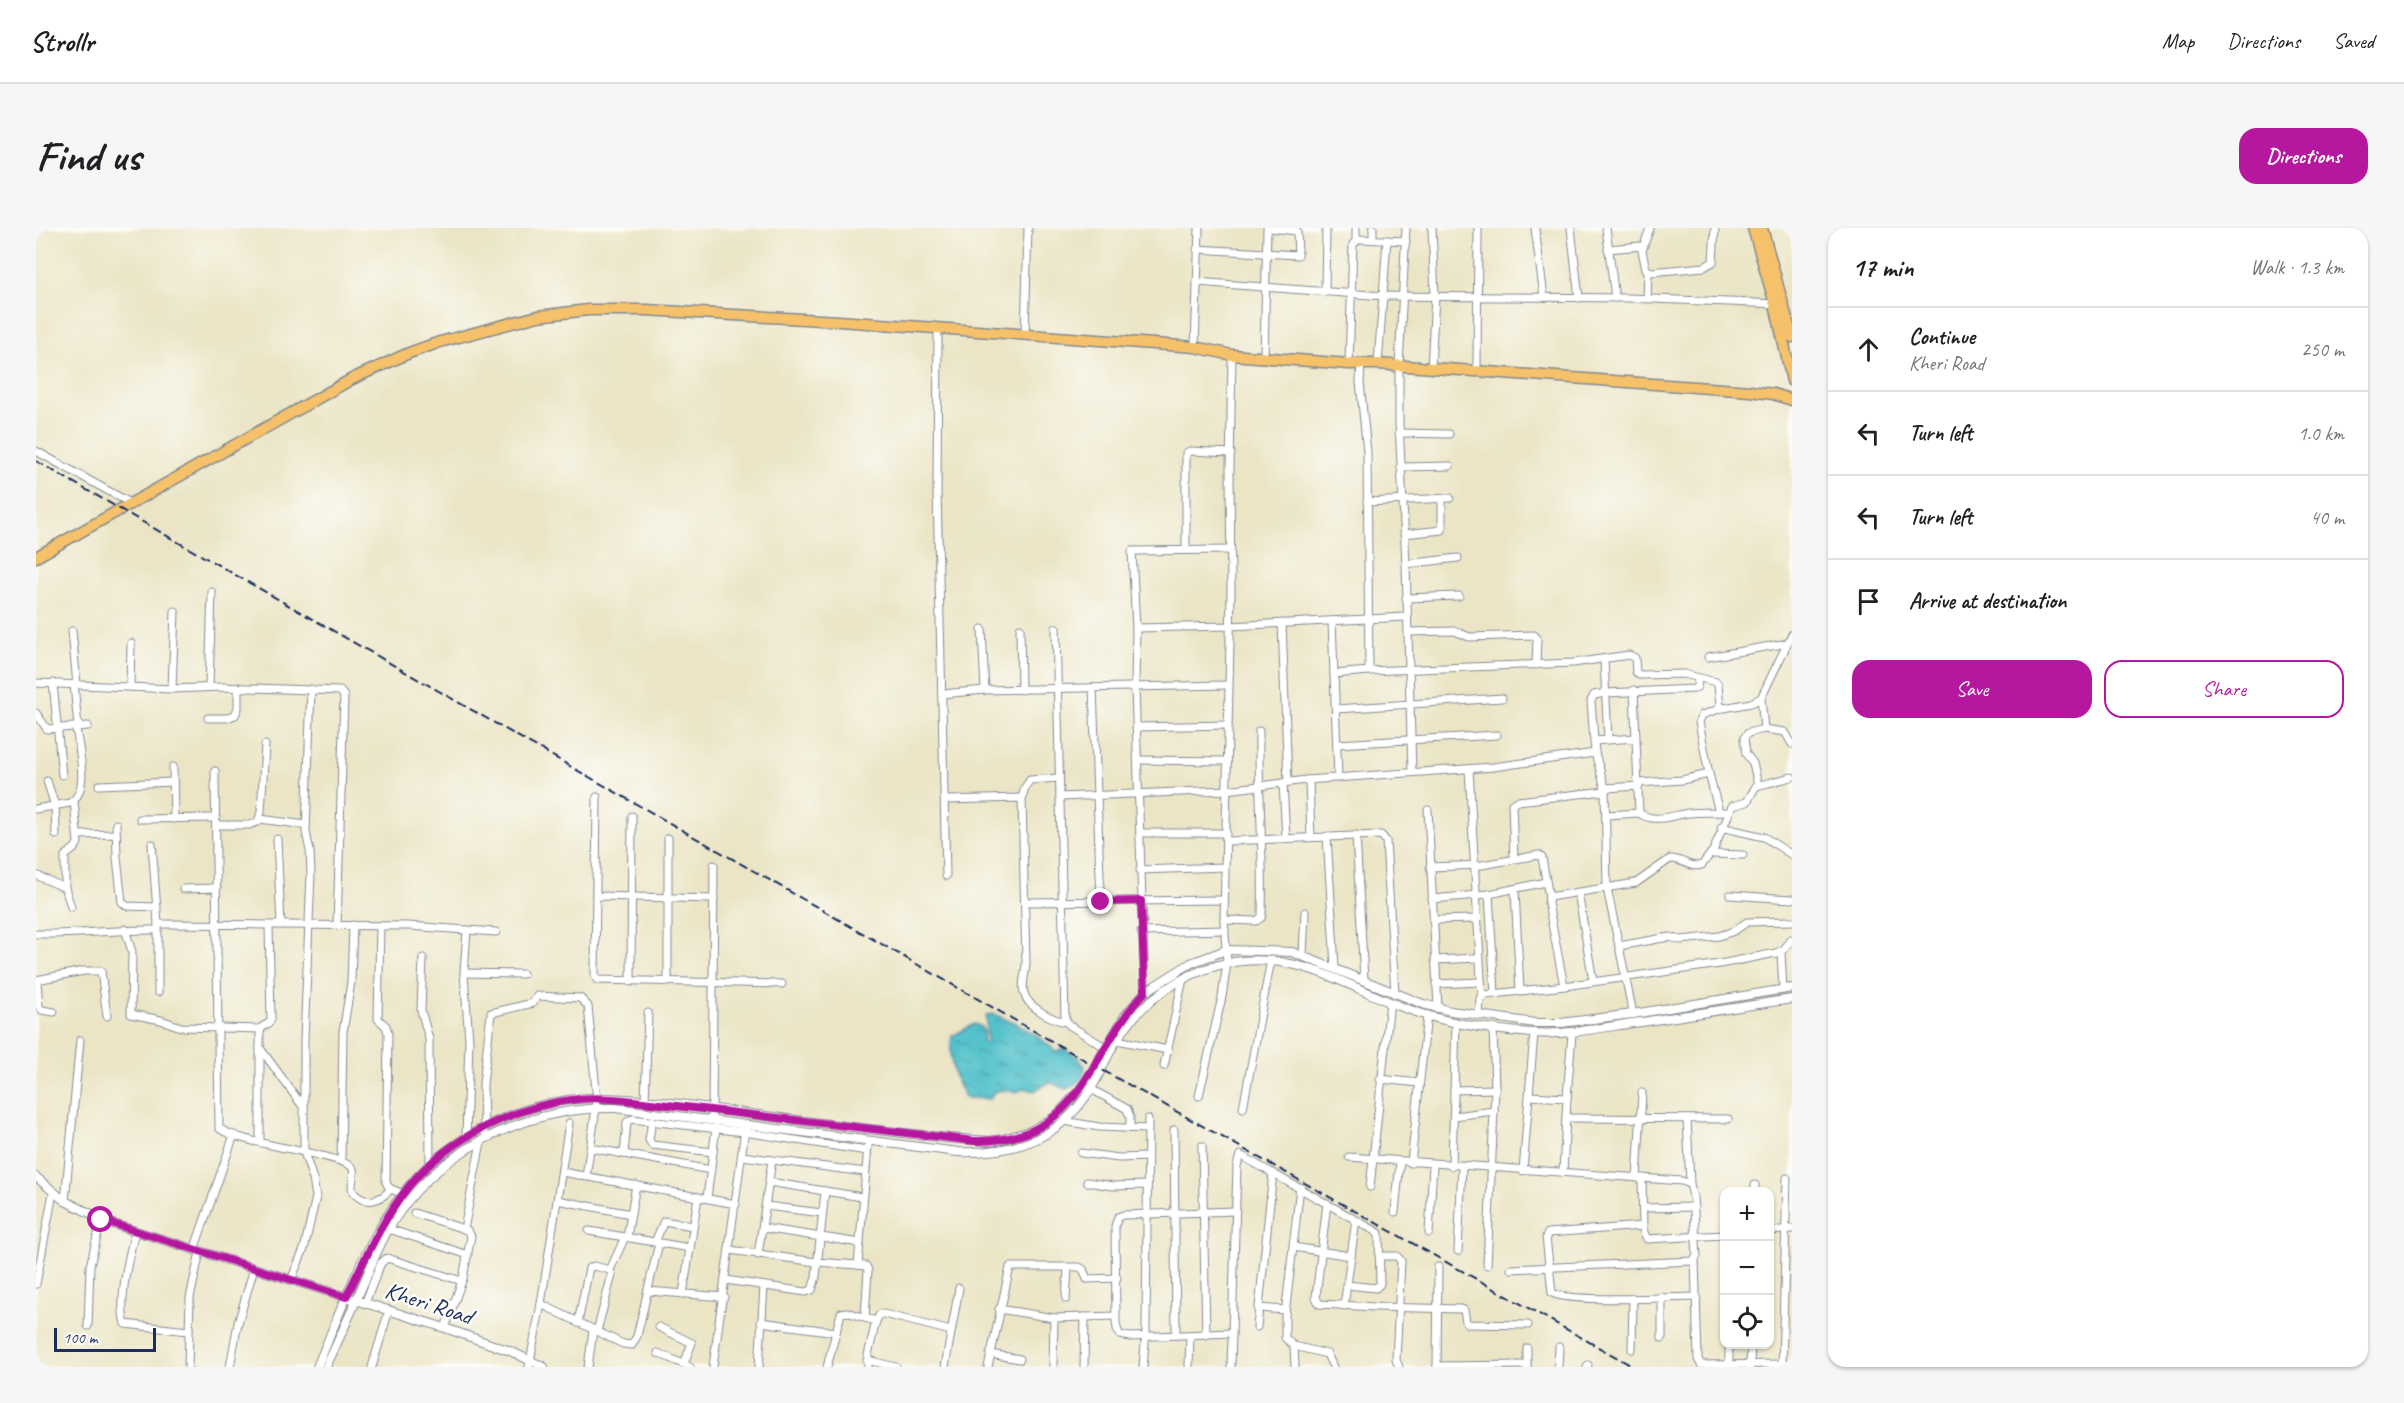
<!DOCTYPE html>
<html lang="en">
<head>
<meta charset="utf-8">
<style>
  :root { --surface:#fff; --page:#f6f6f6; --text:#202124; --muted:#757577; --line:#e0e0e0; --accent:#b5179e }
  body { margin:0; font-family:Caveat,sans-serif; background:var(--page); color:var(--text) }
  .controls { position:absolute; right:18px; bottom:18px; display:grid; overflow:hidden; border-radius:12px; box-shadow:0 2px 4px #0004 }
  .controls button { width:54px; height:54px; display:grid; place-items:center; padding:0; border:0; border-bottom:2px solid var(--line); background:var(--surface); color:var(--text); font:30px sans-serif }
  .scale { position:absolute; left:18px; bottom:15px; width:102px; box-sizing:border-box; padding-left:6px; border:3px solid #1b2f5e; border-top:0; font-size:16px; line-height:21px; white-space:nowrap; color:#1b2f5e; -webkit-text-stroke:4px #fdfcf7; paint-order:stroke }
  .stop { position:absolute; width:18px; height:18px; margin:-14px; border:4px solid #b5179e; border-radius:50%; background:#fff }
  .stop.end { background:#b5179e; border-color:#fff; box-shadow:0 2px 6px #0008 }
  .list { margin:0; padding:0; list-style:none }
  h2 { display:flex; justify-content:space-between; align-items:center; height:78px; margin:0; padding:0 24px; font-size:26px }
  h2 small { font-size:20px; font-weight:400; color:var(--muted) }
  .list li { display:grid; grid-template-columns:39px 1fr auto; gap:18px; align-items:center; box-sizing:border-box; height:84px; padding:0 24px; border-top:2px solid var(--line) }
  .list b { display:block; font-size:22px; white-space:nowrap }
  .list p { margin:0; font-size:20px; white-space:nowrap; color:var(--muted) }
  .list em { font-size:20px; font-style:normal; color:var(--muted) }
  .actions { display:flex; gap:12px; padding:18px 24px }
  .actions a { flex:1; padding:14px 0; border:2px solid var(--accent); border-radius:18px; text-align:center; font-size:21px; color:var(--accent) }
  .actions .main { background:var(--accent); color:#fff }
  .icon { flex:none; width:33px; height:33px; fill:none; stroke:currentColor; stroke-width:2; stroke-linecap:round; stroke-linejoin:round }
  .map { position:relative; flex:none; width:1756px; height:1139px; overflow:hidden; border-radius:18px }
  header { display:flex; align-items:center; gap:36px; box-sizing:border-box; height:84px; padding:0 30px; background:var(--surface); border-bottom:2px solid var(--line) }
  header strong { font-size:28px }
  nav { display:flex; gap:33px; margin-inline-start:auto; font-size:21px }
  .intro { display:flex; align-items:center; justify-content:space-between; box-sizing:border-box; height:144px; padding:0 36px }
  h1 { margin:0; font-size:42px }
  .button { padding:15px 27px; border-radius:18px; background:var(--accent); color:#fff; font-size:21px; font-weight:700 }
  main { display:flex; gap:36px; padding:0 36px }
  aside { flex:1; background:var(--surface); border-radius:18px; box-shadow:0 2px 4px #0004 }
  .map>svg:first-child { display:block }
</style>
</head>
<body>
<header>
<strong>Strollr</strong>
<nav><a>Map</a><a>Directions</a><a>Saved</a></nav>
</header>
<div class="intro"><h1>Find us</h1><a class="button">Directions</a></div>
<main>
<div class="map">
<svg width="1756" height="1139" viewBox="0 0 1756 1139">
  <defs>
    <pattern id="water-ripples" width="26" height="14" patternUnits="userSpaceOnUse" patternTransform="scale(1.5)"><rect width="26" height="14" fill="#55c2cc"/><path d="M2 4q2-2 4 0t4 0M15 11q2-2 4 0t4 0" fill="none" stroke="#469ea9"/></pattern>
  </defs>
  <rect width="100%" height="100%" fill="#fdfcf7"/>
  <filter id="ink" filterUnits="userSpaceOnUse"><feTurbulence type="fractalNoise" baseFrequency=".0167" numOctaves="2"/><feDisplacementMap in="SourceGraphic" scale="12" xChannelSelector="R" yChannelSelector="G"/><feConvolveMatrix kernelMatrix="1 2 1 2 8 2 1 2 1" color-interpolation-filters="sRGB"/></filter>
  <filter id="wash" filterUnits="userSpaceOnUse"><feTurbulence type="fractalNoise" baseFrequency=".008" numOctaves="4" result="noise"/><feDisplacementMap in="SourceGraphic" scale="24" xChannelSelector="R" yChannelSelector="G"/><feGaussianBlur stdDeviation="1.35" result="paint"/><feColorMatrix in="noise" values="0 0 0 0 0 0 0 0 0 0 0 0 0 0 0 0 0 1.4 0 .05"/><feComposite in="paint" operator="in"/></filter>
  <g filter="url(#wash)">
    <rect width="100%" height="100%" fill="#ebe5c6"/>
    <!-- water -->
    <path fill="url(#water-ripples)" stroke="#387895" stroke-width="1.5" d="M956 786C979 793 1002 807 1020 823L1028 821 1043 830 1049 839C1047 851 1042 857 1030 861L1014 854 998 863 989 860 980 864 966 862 958 864 954 871 930 870C918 854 912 828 916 808L938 796 944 798 948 803 947 815H951L950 788Z"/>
  </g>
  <g filter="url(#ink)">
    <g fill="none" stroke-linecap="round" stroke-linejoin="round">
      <!-- minor casing -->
      <g stroke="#838a92" stroke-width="9">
        <g id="minor">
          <polyline points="1370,0 1363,138 1363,195 1370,336 1376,544"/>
          <polyline points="1499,0 1508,69"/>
          <polyline points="1535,0 1543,70"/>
          <polyline points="1570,0 1579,70"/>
          <polyline points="1337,11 1337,0"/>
          <polyline points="1320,12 1320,0"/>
          <polyline points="1607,20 1614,0"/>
          <polyline points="1161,21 1262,27 1261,3 1234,0"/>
          <polyline points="1572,21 1605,18 1610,41 1615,44 1668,39 1677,34 1679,0"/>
          <polyline points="1161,54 1348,68 1593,70 1742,76"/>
          <polyline points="1289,64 1290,0"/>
          <polyline points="1611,71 1612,43"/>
          <polyline points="902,100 901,263 910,648"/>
          <polyline points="989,107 992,0"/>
          <polyline points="1159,119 1163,0"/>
          <polyline points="1228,129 1231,0"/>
          <polyline points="1313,136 1317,16 1323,11 1370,13"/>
          <polyline points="1342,136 1351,12"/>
          <polyline points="1395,140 1399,68 1396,0"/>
          <polyline points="1441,144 1442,0"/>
          <polyline points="1363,205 1413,206"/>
          <polyline points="0,223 96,276"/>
          <polyline points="1365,239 1414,238"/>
          <polyline points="1331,274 1414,270"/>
          <polyline points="1368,306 1406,302 1406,271"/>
          <polyline points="1150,322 1150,225 1154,223 1195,225"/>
          <polyline points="1194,322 1096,323 1100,400 1194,398 1370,389"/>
          <polyline points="1370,336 1422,330"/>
          <polyline points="1370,370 1423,368"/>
          <polyline points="1296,393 1302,550"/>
          <polyline points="1246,395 1252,554"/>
          <polyline points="984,400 985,462"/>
          <polyline points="1020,400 1029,790 1033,797 1069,819"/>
          <polyline points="1100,400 1099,460 1109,764"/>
          <polyline points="946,401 949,462"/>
          <polyline points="36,403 41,457"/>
          <polyline points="1372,404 1419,403 1433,409 1498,407 1501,410 1500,437"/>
          <polyline points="1672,429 1752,415"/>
          <polyline points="1568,432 1572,512"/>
          <polyline points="1333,443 1537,435 1593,427 1599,430 1600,444 1603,447 1648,446 1680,454 1682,457 1684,478 1688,480 1715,475 1725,470 1756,406"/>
          <polyline points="1298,446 1333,443 1331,224 1324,154 1325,135"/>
          <polyline points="0,455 136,461 186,459 304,463 308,468 301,698"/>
          <polyline points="17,455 26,547"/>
          <polyline points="38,456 42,499"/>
          <polyline points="94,459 95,415"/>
          <polyline points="173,459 176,364"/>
          <polyline points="1057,460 1065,674"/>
          <polyline points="136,461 139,383"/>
          <path d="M1598 462 1603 585C1619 596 1636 587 1653 585 1666 584 1679 584 1692 584"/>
          <polyline points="906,466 949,462 1191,457"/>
          <polyline points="1725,470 1728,501 1749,504 1756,516"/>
          <polyline points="1300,481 1466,470"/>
          <polyline points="0,485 11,501 52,498"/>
          <polyline points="172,490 191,490 199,487 202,480 202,459"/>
          <polyline points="1102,499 1191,497"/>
          <polyline points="1558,513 1599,510"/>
          <polyline points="1301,516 1461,507"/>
          <polyline points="1102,532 1190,533"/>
          <polyline points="137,539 138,591"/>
          <polyline points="1433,541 1446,768"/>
          <path d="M179 543 183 900C203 917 311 926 317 941 319 948 314 957 317 964 329 978 344 973 355 961"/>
          <path d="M1022 550 994 552 989 559 986 570 990 735C990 745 985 756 988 765 991 779 1017 792 1030 794"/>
          <polyline points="1273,552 1275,609"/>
          <polyline points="11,553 19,578 20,607"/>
          <polyline points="1247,555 1250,610"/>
          <polyline points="1603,555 1646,552 1673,546"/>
          <polyline points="63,557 137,554"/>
          <polyline points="1722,557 1717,535 1710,526 1708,510 1712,505 1728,501"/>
          <polyline points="1569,560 1603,558"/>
          <polyline points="561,569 559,748 561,752 746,756"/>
          <polyline points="1024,569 1191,562 1270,552 1457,539 1559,525"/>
          <polyline points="909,572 986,570"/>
          <path d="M0 581 34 575C55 563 42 520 40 499"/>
          <polyline points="1392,582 1402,780"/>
          <polyline points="1683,584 1673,546 1663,494 1666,487 1686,480"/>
          <polyline points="1570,587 1603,585"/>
          <polyline points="104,591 180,590"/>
          <polyline points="224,591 270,597"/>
          <polyline points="80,596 81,630 86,674 91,678 121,679"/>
          <polyline points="180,597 213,597 222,594 225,584 229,517"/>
          <polyline points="1685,599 1728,609 1756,627"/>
          <polyline points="1104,605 1190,605"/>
          <polyline points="42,607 80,606"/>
          <polyline points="1320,607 1328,752"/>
          <polyline points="1291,608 1299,739"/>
          <polyline points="241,611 245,697"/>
          <polyline points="1190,613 1345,607 1350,613 1359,766"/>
          <polyline points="116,616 122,696 122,764"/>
          <polyline points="1675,626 1707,627"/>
          <polyline points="1478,631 1476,576 1482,573 1569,563"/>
          <polyline points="1394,639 1446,637 1503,627 1506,630 1513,669"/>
          <polyline points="1104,642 1189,639"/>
          <polyline points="0,647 29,660 35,679"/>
          <polyline points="29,660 29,628 39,620 42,615 38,573"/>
          <polyline points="147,661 181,660"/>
          <polyline points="1479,662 1484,764"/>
          <polyline points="1542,664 1557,753"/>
          <polyline points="1453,666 1459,766"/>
          <polyline points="1694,667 1756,671"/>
          <polyline points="560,668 678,671"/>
          <polyline points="1396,671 1453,666 1510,654"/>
          <polyline points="989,674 1188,672"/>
          <path d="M1188 692 1220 693 1225 690 1226 687C1228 626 1222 564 1223 503"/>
          <polyline points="1397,692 1441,691"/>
          <polyline points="122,696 372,698 460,704"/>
          <polyline points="344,698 342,791 350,798 352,805 350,954 353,960 367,966"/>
          <polyline points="89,701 96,724 95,786 125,792 145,799 225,801"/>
          <polyline points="1105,704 1189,702"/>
          <path d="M0 706C41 707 81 701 122 702"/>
          <polyline points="1583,718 1633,709 1645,712 1683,708 1698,703 1711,694 1756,693"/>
          <polyline points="1745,723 1747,762"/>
          <polyline points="1267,727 1269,684"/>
          <polyline points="387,730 385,782 393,811 394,937"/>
          <polyline points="1399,732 1442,730"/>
          <polyline points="428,745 487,746"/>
          <polyline points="0,752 48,743 65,743 71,788"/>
          <polyline points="1,752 3,779 6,782 18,784"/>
          <polyline points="595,754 596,588"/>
          <polyline points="632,754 632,610"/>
          <polyline points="1400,756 1444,754"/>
          <path d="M1528 758 1512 675 1513 669 1600 655 1634 631C1646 630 1653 641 1666 637L1678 621 1696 578 1711 574 1720 558 1756 549"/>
          <polyline points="1597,786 1571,660 1569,560 1559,525 1555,473 1558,467 1570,465 1658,461 1661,459 1662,450"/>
          <polyline points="1443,788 1444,770 1449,767 1528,758 1684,736 1740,725 1748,721 1756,711"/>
          <polyline points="1081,812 1132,822"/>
          <polyline points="224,820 268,880"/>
          <polyline points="1128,838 1147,751"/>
          <polyline points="1344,851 1383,855"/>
          <polyline points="1055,861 1091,881 1094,889 1094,900"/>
          <polyline points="1418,862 1459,861"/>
          <polyline points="1163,868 1186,769 1191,735 1188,692 1195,365 1194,242 1196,127"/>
          <polyline points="1494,868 1531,870 1527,944"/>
          <polyline points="1531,870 1536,805"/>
          <polyline points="609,874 612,785"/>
          <polyline points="1207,880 1235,732"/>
          <polyline points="1418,888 1458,883"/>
          <polyline points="1530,890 1692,891"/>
          <polyline points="676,891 678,637"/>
          <polyline points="1651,891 1654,956"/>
          <polyline points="616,892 613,912 616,917 677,924"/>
          <polyline points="1028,893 1063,899 1112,901"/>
          <polyline points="1138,902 1140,1107"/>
          <polyline points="448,904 447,856 455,785 497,775 501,768 544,770 552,778 561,873 550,949"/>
          <polyline points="430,910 433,812 428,745 431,702"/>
          <polyline points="224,914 224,804 226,799 233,795 235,791 233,698"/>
          <polyline points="832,918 822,1037 830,1038 832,1042 829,1090 840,1093 832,1127 832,1139"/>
          <polyline points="1166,918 1170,1107"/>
          <polyline points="555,920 675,942"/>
          <polyline points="1045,925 1083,930 1111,929"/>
          <polyline points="588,926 591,894 596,891 708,904 831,923"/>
          <polyline points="706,928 829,944"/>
          <polyline points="1313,929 1646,953 1654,956 1657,969 1661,1028 1657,1033 1475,1041"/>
          <polyline points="305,933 307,804 315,754 317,697"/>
          <polyline points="1375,935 1391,787"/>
          <polyline points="1416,938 1420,794"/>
          <polyline points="1487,943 1498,805"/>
          <polyline points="526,944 700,976"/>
          <polyline points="1601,950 1606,865"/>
          <polyline points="1606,950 1607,1002 1611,1011 1688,1007"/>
          <polyline points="733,954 826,969"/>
          <polyline points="1051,954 1077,958 1111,957"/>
          <polyline points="1264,959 1249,1087 1249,1110 1258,1118 1291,1126 1297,1139"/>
          <polyline points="1334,959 1354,774"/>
          <polyline points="1719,964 1719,957"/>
          <polyline points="671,970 680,900"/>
          <polyline points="521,972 595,986"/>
          <polyline points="29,973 44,812"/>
          <polyline points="1291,975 1280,1069 1283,1076 1340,1079 1425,1081 1428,1082 1430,1094 1433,1096 1492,1097"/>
          <polyline points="730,978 786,985"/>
          <polyline points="1607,980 1658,979"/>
          <polyline points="1359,984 1364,934"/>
          <polyline points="378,985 431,1002 435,1008 427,1050 409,1100"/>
          <path d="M1607 998 1512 1005 1510 1009 1516 1065C1534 1075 1634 1069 1661 1069"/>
          <polyline points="727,1000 824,1015"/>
          <polyline points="353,1001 432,1027"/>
          <polyline points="428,1001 445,914"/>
          <polyline points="553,1003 654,1020"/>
          <polyline points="1734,1003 1756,1001"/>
          <path d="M99 1004C93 1026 82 1074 89 1096L152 1103"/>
          <polyline points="1393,1005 1397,937"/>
          <polyline points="591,1009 600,957"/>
          <polyline points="619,1014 628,993 657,998"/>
          <polyline points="1257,1019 1315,1028"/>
          <polyline points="158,1022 198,907"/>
          <polyline points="694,1022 780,1034 822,1037"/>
          <polyline points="1422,1023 1426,939"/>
          <polyline points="722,1027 736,932"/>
          <polyline points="1343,1028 1361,1028 1365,1033 1360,1132 1363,1139"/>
          <polyline points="1659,1031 1662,1131 1665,1137 1756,1136"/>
          <polyline points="1451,1037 1459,861 1457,800"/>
          <polyline points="574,1042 589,1009"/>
          <polyline points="255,1052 268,1021 280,969 277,951 268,924 268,812 275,646 274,623 270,604 275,461"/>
          <polyline points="690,1052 770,1064 776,1062 780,1049 789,963"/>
          <polyline points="0,1056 17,965"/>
          <polyline points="612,1063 688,1069"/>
          <polyline points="647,1066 662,969"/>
          <polyline points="1626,1069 1626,1110"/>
          <polyline points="1030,1071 1032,1040"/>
          <polyline points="329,1075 345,1035 351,1030 426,1053"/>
          <polyline points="505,1076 587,1116 596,1117 601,1108 623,1015"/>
          <polyline points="1308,1078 1320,992"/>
          <polyline points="1222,1080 1249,1082"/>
          <polyline points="963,1081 1018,1090 1080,1088"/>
          <polyline points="840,1093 844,1086 848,1086 915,1103"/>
          <polyline points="725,1094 800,1104"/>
          <polyline points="542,1095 553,1040 558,1038 574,1042 576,1047 561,1103"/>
          <polyline points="52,1098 54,1038 65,992"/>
          <polyline points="623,1099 656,1115 648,1136"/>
          <polyline points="1221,1099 1237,945"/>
          <polyline points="1196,1105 1094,1109 1084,1107 1081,1101 1080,1093 1079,998 1082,989 1087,987 1199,983"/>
          <polyline points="1693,1116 1693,1137"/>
          <polyline points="1258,1118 1259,1139"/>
          <polyline points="1596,1121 1597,1070"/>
          <polyline points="622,1125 654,1139"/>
          <polyline points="954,1126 984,1131"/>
          <polyline points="831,1132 860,1139"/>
          <polyline points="1401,1138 1491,1137"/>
          <polyline points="152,1139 154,1070 164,1024"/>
          <polyline points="194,1139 202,1095 218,1040"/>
          <polyline points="336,1139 353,1082"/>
          <polyline points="493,1139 505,1076 533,895"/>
          <polyline points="552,1139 557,1102"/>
          <polyline points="677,1139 709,901"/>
          <polyline points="723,1139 728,1058"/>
          <polyline points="791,1139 805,1085 811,1084 829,1090"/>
          <polyline points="909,1139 923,1060"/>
          <polyline points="952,1139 974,1039 1043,1039 1047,1041 1051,1051 1081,1050"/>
          <polyline points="1017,1139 1018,1090"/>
          <polyline points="1048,1139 1049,1089"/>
          <polyline points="1107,1139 1110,1103 1112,891"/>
          <polyline points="1153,1139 1154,1108"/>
          <polyline points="1195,1139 1201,938 1204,927 1343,1005 1344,1056 1340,1060 1311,1057"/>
          <polyline points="1401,1139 1402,1039"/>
          <polyline points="1491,1139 1491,1120"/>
          <polyline points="1522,1139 1523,1119"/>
          <polyline points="1551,1139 1552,1137"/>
          <polyline points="1714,1139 1715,1116"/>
          <polyline points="1746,1139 1751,950"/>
        </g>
      </g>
      <!-- tertiary casing -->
      <g stroke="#838a92" stroke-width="10">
        <g id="tertiary">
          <polyline points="0,949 29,973 74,995 409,1100 474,1123 508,1139"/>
          <path d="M281 1139C307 1078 330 1010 373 958 417 906 493 870 561 870 615 870 670 880 723 887 786 896 849 903 912 910L954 913 967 911 994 903 1019 889 1047 858 1089 788 1109 764 1155 735 1190 722 1256 724 1387 776 1415 783 1499 795H1525L1597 786 1756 760"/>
          <path d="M290 1139C301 1115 312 1092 322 1068 332 1046 340 1023 352 1002 398 922 490 879 579 880L922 924C979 926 1025 911 1056 859 1065 844 1071 828 1080 813 1104 775 1143 746 1187 736 1254 721 1301 753 1361 777 1403 794 1452 802 1497 805 1528 807 1559 801 1590 796 1645 789 1701 779 1756 771"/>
        </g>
      </g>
      <!-- primary casing -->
      <g stroke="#838a92" stroke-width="13">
        <g id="primary">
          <polyline points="1717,0 1739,76 1756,153"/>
          <polyline points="1726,0 1756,109"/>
        </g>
      </g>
      <!-- trunk casing -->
      <g stroke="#838a92" stroke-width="13">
        <polyline id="trunk" points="0,329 316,151 373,125 404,114 502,88 552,82 610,82 803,93 1159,119 1196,127 1313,136 1342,136 1714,163 1737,166 1756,172"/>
      </g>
      <!-- minor -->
      <use href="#minor" stroke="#fff" stroke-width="7"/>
      <!-- tertiary -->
      <use href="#tertiary" stroke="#fff" stroke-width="8"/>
      <!-- primary -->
      <use href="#primary" stroke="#f5c16b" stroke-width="10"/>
      <!-- trunk -->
      <use href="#trunk" stroke="#f5c16b" stroke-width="10"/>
      <!-- rail -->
      <polyline stroke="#1b2f5e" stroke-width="2" stroke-dasharray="9 4.5" stroke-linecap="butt" points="0,233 1059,838 1598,1139"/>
    </g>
  </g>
  <g fill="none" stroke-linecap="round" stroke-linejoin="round" filter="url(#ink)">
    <!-- route -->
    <path stroke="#b5179e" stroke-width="8" d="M65 992 310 1069C329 1031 346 992 373 958 413 909 481 877 543 871 562 869 580 871 598 873L939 913C1046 915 1051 826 1109 764L1105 673 1065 674"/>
  </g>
  <g text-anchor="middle" stroke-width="5" stroke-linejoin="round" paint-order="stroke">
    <!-- street labels -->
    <g font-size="24" fill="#1b2f5e" stroke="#fdfcf7">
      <text transform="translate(393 1075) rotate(18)" y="8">Kheri Road</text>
    </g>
  </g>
</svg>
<div class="controls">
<button>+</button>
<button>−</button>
<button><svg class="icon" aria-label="locate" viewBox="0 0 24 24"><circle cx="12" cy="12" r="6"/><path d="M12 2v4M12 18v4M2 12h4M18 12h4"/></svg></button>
</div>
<div class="scale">100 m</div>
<div class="stop" style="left:65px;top:992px"></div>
<div class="stop end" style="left:1065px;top:674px"></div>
</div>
<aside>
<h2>17 min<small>Walk · 1.3 km</small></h2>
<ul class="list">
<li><svg class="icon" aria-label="ahead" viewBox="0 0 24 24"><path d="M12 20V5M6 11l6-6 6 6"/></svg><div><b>Continue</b><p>Kheri Road</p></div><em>250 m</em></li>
<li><svg class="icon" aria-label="left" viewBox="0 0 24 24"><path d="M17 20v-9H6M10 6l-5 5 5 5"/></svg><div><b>Turn left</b></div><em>1.0 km</em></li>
<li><svg class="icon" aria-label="left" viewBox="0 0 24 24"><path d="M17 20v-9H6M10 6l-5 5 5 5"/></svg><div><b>Turn left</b></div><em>40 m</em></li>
<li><svg class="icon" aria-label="arrive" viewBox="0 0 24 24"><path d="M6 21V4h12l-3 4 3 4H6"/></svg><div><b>Arrive at destination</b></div></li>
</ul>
<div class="actions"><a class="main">Save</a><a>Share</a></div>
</aside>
</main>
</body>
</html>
